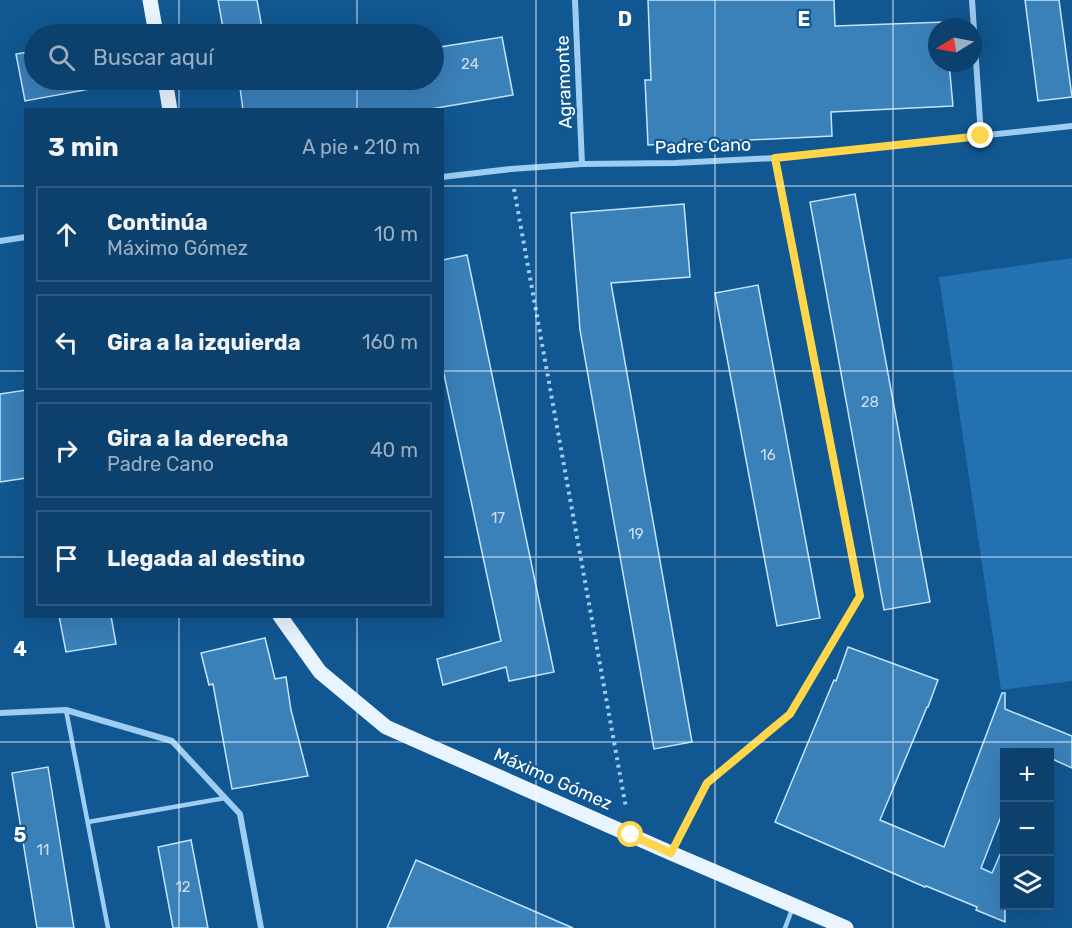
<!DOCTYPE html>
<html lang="es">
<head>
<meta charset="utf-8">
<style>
  :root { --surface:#0d416d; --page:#1b4c75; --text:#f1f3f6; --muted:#9aafc2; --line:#2d5a80 }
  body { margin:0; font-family:Rubik,sans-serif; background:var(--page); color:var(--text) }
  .controls { position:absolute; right:18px; bottom:18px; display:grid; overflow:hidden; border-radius:0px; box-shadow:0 6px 24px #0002 }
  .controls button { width:54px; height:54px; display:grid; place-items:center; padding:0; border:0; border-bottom:2px solid var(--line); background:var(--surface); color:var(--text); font:30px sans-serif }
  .compass { position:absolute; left:928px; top:18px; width:54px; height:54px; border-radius:50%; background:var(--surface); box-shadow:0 6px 24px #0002; rotate:260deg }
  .stop { position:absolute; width:18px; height:18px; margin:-14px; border:4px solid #ffd54a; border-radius:50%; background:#fff }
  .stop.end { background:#ffd54a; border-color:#fff; box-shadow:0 2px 6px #0008 }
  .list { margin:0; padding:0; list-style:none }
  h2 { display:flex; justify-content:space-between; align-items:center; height:78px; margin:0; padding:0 24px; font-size:26px }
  h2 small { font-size:20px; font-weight:400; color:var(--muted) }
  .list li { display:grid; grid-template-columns:39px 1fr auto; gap:18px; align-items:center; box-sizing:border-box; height:96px; margin:0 12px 12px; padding:0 12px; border:2px solid var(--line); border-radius:0px }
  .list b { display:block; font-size:22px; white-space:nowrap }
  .list p { margin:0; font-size:20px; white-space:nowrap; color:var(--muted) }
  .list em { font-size:20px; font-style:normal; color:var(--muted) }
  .icon { flex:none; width:33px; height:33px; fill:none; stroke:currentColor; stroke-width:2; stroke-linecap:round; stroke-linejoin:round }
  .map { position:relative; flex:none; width:1072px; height:928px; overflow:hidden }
  .search { position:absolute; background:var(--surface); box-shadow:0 6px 24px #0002; left:24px; top:24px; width:420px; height:66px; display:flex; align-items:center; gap:15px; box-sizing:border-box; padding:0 21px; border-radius:33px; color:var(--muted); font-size:22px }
  .panel { position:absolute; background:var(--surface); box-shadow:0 6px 24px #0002; left:24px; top:108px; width:420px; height:510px; border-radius:0px }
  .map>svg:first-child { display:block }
</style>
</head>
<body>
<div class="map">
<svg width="1072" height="928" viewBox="0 0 1072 928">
  <rect width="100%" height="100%" fill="#115791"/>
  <!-- green -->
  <polygon fill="#2371b0" points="1072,258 1072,681 1001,690 939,277"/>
  <!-- building -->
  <g fill="#3a80b9" stroke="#c4e4fd" stroke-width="1.5">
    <polygon points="218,0 257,0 263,34 224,34"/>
    <polygon points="648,0 834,0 835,26 945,22 945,27 937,27 937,63 949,63 953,106 831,112 832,136 648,145 645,80 651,80"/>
    <polygon points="1025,0 1059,0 1072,97 1038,101"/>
    <polygon points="502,37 513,95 425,110 243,110 239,80 434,80 434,48"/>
    <polygon points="34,51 34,80 139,80 25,101 16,54"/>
    <polygon points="855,194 930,602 884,610 810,202"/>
    <polygon points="684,204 690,277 611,283 692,742 654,749 580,330 571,213"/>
    <polygon points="467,255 554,672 509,681 506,667 443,685 437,659 501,641 442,365 442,260"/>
    <polygon points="758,285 820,618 777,626 715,293"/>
    <polygon points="26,390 26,478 0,482 0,394"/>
    <polygon points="59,616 111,616 116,644 66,652"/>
    <polygon points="265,638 275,679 286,677 291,710 308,776 232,789 213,684 209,685 201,653"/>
    <polygon points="848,647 938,680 928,707 927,707 880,820 944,847 1002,693 1005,693 1005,709 1072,736 1072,768 1050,758 1050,753 1005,753 1005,806 981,868 992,873 1005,843 1005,922 976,910 977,907 926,886 925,887 775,822 834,680 836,681"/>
    <polygon points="48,767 74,928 37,928 12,773"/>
    <polygon points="191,840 208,928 173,928 158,847"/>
    <polygon points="416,860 573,928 387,928"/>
  </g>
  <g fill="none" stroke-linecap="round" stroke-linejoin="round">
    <!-- path -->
    <g stroke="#9dcdf2" stroke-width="4" stroke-dasharray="3 4.5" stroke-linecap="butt">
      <polyline points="514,189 626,808"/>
      <polyline points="683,831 707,783 790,714 860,596 778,176"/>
    </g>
    <!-- service -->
    <g stroke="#9dcdf2" stroke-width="4.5">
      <polyline points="66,710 108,928"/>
      <polyline points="88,822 225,798"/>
      <polyline points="785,928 793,907"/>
    </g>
    <!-- minor -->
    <g stroke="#9dcdf2" stroke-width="6">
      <polyline points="575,0 582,164"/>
      <polyline points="972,0 981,136"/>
      <polyline points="442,177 511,169 582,164 675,163 775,158 1072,126"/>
      <polyline points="0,241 26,237"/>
      <polyline points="0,713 66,710 172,741 240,814 261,928"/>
    </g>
    <!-- primary -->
    <g stroke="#e8f4ff" stroke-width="15">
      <polyline points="150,0 156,34"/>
      <polyline points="165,80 170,110"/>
      <polyline points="280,616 320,672 386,727 671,853 846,928"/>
    </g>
  </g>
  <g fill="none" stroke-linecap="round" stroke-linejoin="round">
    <!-- route -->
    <polyline stroke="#ffd54a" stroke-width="8" points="631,835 671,853 707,783 790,714 860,596 775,158 981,136"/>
  </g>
  <!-- grid -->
  <path fill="none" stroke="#fff" stroke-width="1.5" stroke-opacity="0.55" d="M179 0V34M357 0V34M536 0V928M715 0V928M893 0V928M179 80V110M357 80V110M0 186H26M442 186H1072M0 371H26M442 371H1072M0 557H26M442 557H1072M179 616V928M357 616V928M0 742H1072"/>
  <g text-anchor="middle" stroke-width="4.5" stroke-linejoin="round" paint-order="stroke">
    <!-- number labels -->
    <g font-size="15" fill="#cedfee">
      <text x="470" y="69">24</text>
      <text x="870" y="407">28</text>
      <text x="768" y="460">16</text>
      <text x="498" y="523">17</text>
      <text x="636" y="539">19</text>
      <text x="43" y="855">11</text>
      <text x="183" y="892">12</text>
    </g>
    <!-- street labels -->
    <g font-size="18" fill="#fff" stroke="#115791">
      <text transform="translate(564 82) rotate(-92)" y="6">Agramonte</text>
      <text transform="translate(703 146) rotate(-2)" y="6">Padre Cano</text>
      <text transform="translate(553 779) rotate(24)" y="6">Máximo Gómez</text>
    </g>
  </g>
  <g font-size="20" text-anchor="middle" font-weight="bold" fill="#fff" stroke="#115791" stroke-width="4.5" stroke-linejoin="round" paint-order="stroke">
    <text x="625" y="26">D</text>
    <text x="804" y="26">E</text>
    <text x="20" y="656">4</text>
    <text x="20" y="842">5</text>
  </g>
</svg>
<div class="controls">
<button>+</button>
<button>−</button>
<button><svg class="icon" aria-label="layers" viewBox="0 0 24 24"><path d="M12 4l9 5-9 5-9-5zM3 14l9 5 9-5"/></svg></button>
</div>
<svg class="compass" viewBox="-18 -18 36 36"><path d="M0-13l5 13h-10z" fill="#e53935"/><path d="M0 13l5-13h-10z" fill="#9aafc2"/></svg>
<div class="stop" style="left:631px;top:835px"></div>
<div class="stop end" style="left:981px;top:136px"></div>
<div class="search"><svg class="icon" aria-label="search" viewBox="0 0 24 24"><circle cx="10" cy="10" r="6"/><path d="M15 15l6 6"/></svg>Buscar aquí</div>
<section class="panel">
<h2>3 min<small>A pie · 210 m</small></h2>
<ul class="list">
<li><svg class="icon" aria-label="ahead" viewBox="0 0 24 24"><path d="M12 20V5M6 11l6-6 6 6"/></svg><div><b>Continúa</b><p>Máximo Gómez</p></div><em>10 m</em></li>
<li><svg class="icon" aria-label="left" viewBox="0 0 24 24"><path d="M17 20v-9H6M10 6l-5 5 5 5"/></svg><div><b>Gira a la izquierda</b></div><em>160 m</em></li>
<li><svg class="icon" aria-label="right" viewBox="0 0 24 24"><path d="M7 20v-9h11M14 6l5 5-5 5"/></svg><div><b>Gira a la derecha</b><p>Padre Cano</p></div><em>40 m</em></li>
<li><svg class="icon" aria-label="arrive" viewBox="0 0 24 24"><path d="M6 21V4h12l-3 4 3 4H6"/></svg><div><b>Llegada al destino</b></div></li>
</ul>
</section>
</div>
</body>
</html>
